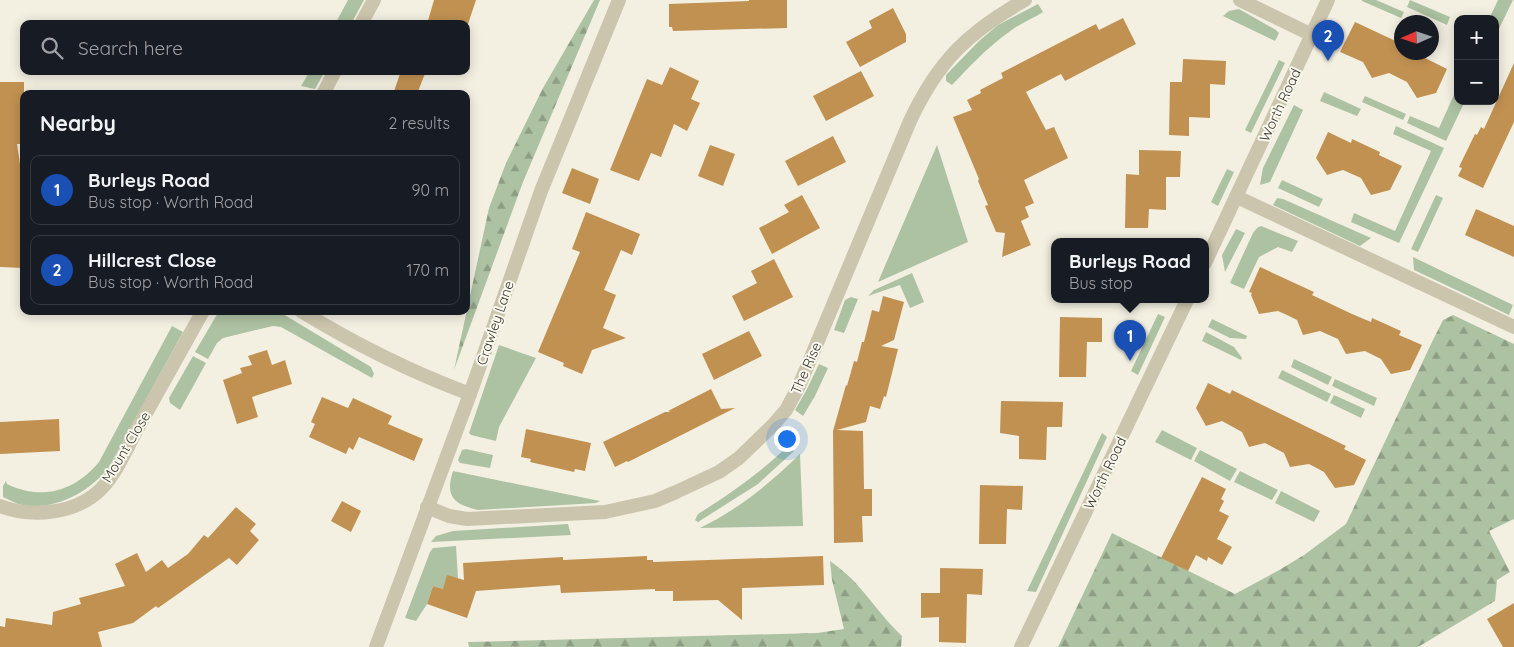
<!DOCTYPE html>
<html lang="en">
<head>
<meta charset="utf-8">
<style>
  :root { --surface:#171b24; --page:#242831; --text:#f1f3f6; --muted:#9ea1a6; --line:#363941; --accent:#ea580c }
  body { margin:0; font-family:Quicksand,sans-serif; background:var(--page); color:var(--text) }
  .controls { position:absolute; right:15px; top:15px; display:grid; overflow:hidden; border-radius:10px; box-shadow:0 2px 12px #0003 }
  .controls button { width:45px; height:45px; display:grid; place-items:center; padding:0; border:0; border-bottom:1px solid var(--line); background:var(--surface); color:var(--text); font:25px sans-serif }
  .compass { position:absolute; left:1394px; top:15px; width:45px; height:45px; border-radius:50%; background:var(--surface); box-shadow:0 2px 12px #0003; rotate:267deg }
  .you { position:absolute; left:786px; top:438px; width:18px; height:18px; margin:-12px; border:4px solid #fff; border-radius:50%; background:#1a73e8; box-shadow:0 0 0 8px #1a73e833 }
  .badge { display:grid; place-items:center; width:32px; height:32px; border-radius:50%; background:var(--accent); color:#fff; font-size:16px; font-weight:700 }
  .pin { position:absolute; translate:-50% -41px; filter:drop-shadow(0 1px 2px #0008) }
  .pin::after { content:''; position:absolute; top:26px; width:18px; height:15px; background:inherit; clip-path:polygon(0 0,100% 0,50% 100%) }
  .popup { position:absolute; left:1051px; top:238px; width:158px; height:65px; box-sizing:border-box; display:grid; place-content:center; border-radius:10px; background:var(--surface); filter:drop-shadow(0 1px 4px #0005); font-size:16px; white-space:nowrap; color:var(--muted) }
  .popup b { font-size:19px; color:var(--text) }
  .popup::after { content:''; position:absolute; left:50%; top:100%; margin-left:-10px; border:10px solid transparent; border-top-color:var(--surface) }
  .list { margin:0; padding:0; list-style:none }
  h2 { display:flex; justify-content:space-between; align-items:center; height:65px; margin:0; padding:0 20px; font-size:21px }
  h2 small { font-size:16px; font-weight:400; color:var(--muted) }
  .list li { display:grid; grid-template-columns:32px 1fr auto; gap:15px; align-items:center; box-sizing:border-box; height:70px; margin:0 10px 10px; padding:0 10px; border:1px solid var(--line); border-radius:10px }
  .list b { display:block; font-size:19px; white-space:nowrap }
  .list p { margin:0; font-size:16px; white-space:nowrap; color:var(--muted) }
  .list em { font-size:16px; font-style:normal; color:var(--muted) }
  .icon { flex:none; width:28px; height:28px; fill:none; stroke:currentColor; stroke-width:2; stroke-linecap:round; stroke-linejoin:round }
  .map { position:relative; flex:none; width:1514px; height:647px; overflow:hidden }
  .search { position:absolute; background:var(--surface); box-shadow:0 2px 12px #0003; left:20px; top:20px; width:450px; height:55px; display:flex; align-items:center; gap:12px; box-sizing:border-box; padding:0 18px; border-radius:10px; color:var(--muted); font-size:19px }
  .panel { position:absolute; background:var(--surface); box-shadow:0 2px 12px #0003; left:20px; top:90px; width:450px; height:225px; border-radius:10px }
  .map>svg:first-child { display:block }
</style>
</head>
<body>
<div class="map">
<svg width="1514" height="647" viewBox="0 0 1514 647">
  <defs>
    <pattern id="forest-firs" width="22" height="20" patternUnits="userSpaceOnUse" patternTransform="scale(1.25)"><rect width="22" height="20" fill="#adc2a2"/><path d="M5 1l3.5 6h-7zM16 11l3.5 6h-7z" fill="#8e9e84"/></pattern>
  </defs>
  <rect width="100%" height="100%" fill="#f3f0e2"/>
  <!-- grass -->
  <g fill="#adc2a2">
    <polygon points="348,0 364,0 351,24 335,24"/>
    <polygon points="1362,0 1376,0 1404,12 1401,18 1362,1"/>
    <polygon points="1410,0 1450,17 1447,25 1407,7"/>
    <polygon points="1498,0 1513,0 1495,37 1495,19 1489,19"/>
    <path d="M1038 4 1043 12C1032 19 1019 24 1009 32 988 47 970 66 952 85L946 81V75L979 41 998 25Z"/>
    <polygon points="1239,9 1276,30 1279,33 1275,41 1223,16 1229,11"/>
    <polygon points="1279,60 1285,63 1251,133 1245,130"/>
    <polygon points="310,71 325,71 315,89 301,86"/>
    <polygon points="1458,86 1458,101 1465,101 1446,141 1407,123 1410,116 1439,128"/>
    <polygon points="1324,92 1361,109 1357,116 1320,101"/>
    <polygon points="1365,96 1406,114 1403,120 1362,102"/>
    <polygon points="1294,105 1303,110 1270,182 1260,185 1263,168"/>
    <polygon points="1396,126 1444,148 1399,243 1351,222 1354,213 1395,231 1431,151 1393,134"/>
    <polygon points="937,145 968,242 878,282"/>
    <polygon points="1227,169 1234,172 1218,206 1211,202"/>
    <polygon points="1282,180 1323,199 1319,207 1278,188"/>
    <polygon points="1436,195 1443,198 1418,252 1411,249"/>
    <polygon points="1277,198 1283,199 1371,238 1360,246 1273,205"/>
    <polygon points="1261,226 1298,241 1292,252 1278,247 1259,257 1244,289 1230,283 1253,233 1257,228"/>
    <polygon points="1236,229 1245,233 1225,272 1222,255"/>
    <polygon points="1413,257 1513,305 1509,315 1414,270"/>
    <polygon points="912,273 924,302 910,308 900,285 868,296 874,290"/>
    <polygon points="851,297 858,299 844,333 834,330 845,300"/>
    <polygon points="219,311 278,311 371,367 374,374 372,378 281,327 273,326 223,338 217,343 208,359 195,352"/>
    <polygon points="1158,314 1165,317 1138,375 1131,371"/>
    <polygon points="1212,319 1247,336 1246,339 1230,338 1208,327"/>
    <path d="M172 326 183 332 109 467C89 493 51 513 18 504 13 502 8 499 3 497V486L6 481 7 484C42 501 75 491 99 462Z"/>
    <polygon points="1206,332 1234,347 1242,358 1241,360 1202,341"/>
    <polygon points="499,345 536,358 499,427 496,441 471,435 469,433"/>
    <polygon points="193,356 206,363 180,410 170,403 169,398"/>
    <polygon points="1294,359 1332,377 1328,385 1291,367"/>
    <polygon points="819,364 828,368 815,396 803,416 795,410 807,389"/>
    <polygon points="1282,370 1331,394 1327,402 1278,378"/>
    <polygon points="1335,379 1377,398 1374,406 1332,386"/>
    <polygon points="1334,395 1365,409 1361,418 1330,403"/>
    <polygon points="1162,430 1197,448 1191,460 1155,442"/>
    <polygon points="1102,433 1107,437 1036,592 1027,591"/>
    <path d="M787 447 793 448 794 451 758 484 698 522 695 520 698 514C730 494 760 473 787 447Z"/>
    <polygon points="466,449 493,455 490,468 460,463 458,460 462,450"/>
    <polygon points="1200,450 1237,469 1230,481 1194,461"/>
    <path d="M800 454 803 526 700 528C739 509 769 484 800 454Z"/>
    <path d="M453 471 600 501 596 503 478 510C453 504 445 496 453 471Z"/>
    <polygon points="1240,471 1278,490 1272,500 1234,482"/>
    <polygon points="1281,491 1320,511 1314,522 1275,503"/>
    <polygon points="568,524 571,535 431,542 436,536 453,531"/>
    <polygon points="456,546 458,578 443,589 433,586 427,604 416,621 405,618 430,552 433,548"/>
  </g>
  <!-- forest -->
  <g fill="url(#forest-firs)">
    <polygon points="594,0 600,0 523,182 454,370 489,208 506,163 543,88"/>
    <polygon points="1453,315 1514,344 1514,519 1489,531 1510,572 1497,580 1495,601 1418,647 1058,647 1112,533 1235,594 1281,569 1304,555 1346,524 1432,342 1443,320"/>
    <path d="M830 561C841 569 851 577 860 588 874 604 886 621 902 636L901 647H469L468 642 817 633 844 629 832 580Z"/>
  </g>
  <!-- building -->
  <g fill="#c19152">
    <polygon points="434,0 476,0 467,27 466,24 427,24"/>
    <polygon points="749,0 787,0 787,28 673,31 672,27 669,27 669,4 749,1"/>
    <polygon points="893,8 906,34 906,42 860,67 846,42 872,28 869,21"/>
    <polygon points="1123,18 1136,44 1065,81 1061,74 1026,92 1046,130 1054,127 1068,158 1024,180 1034,203 1025,207 1029,217 1021,221 1031,245 1002,257 1005,233 996,232 985,206 988,205 978,181 979,179 953,117 972,110 967,100 981,93 980,90 1003,78 1001,73 1096,24 1099,30"/>
    <polygon points="1355,22 1402,44 1402,52 1427,52 1425,58 1447,69 1436,93 1417,98 1407,82 1389,73 1372,78 1363,62 1340,52"/>
    <polygon points="1183,59 1226,61 1225,85 1210,84 1210,118 1189,117 1189,136 1169,135 1170,82 1182,82"/>
    <polygon points="1514,63 1514,122 1483,188 1458,176 1462,168 1459,167 1475,134 1477,135 1481,127 1484,129"/>
    <polygon points="670,67 699,81 691,99 700,103 687,131 674,124 661,157 651,153 639,181 610,170 647,79 662,85"/>
    <polygon points="401,71 426,71 417,94 393,94"/>
    <polygon points="861,71 874,96 826,121 813,96"/>
    <polygon points="0,82 24,82 24,118 22,118 23,144 17,144 24,191 24,268 0,267"/>
    <polygon points="1328,132 1351,143 1352,139 1380,152 1379,155 1402,166 1390,190 1371,195 1361,178 1343,170 1327,175 1316,158"/>
    <polygon points="833,136 846,162 798,186 785,161"/>
    <polygon points="710,145 735,154 723,186 698,176"/>
    <polygon points="1139,150 1181,151 1180,177 1166,177 1166,210 1149,209 1148,228 1125,228 1126,174 1139,175"/>
    <polygon points="572,168 599,179 590,204 562,193"/>
    <polygon points="802,195 820,228 772,254 759,228 789,212 784,205"/>
    <polygon points="1476,209 1514,226 1514,257 1465,235"/>
    <polygon points="586,212 640,234 632,255 621,250 604,290 616,295 603,328 626,338 592,350 582,374 563,366 564,363 538,352 580,252 572,249"/>
    <polygon points="774,259 793,297 744,321 732,296 757,283 751,271"/>
    <polygon points="1260,267 1314,292 1312,295 1352,314 1371,322 1372,318 1401,331 1399,335 1422,345 1410,370 1391,374 1381,359 1365,351 1346,354 1338,339 1320,331 1303,335 1297,320 1287,315 1278,311 1259,314 1251,295 1252,293 1249,292"/>
    <polygon points="883,296 904,302 894,340 881,346 898,349 886,397 884,396 880,409 870,406 866,422 837,430 863,431 864,489 872,489 872,516 862,516 863,542 834,543 833,431 846,385 847,386 854,361 857,362 862,342 864,342 872,310 879,312"/>
    <polygon points="1060,317 1102,318 1102,342 1087,342 1086,377 1059,377"/>
    <polygon points="749,331 762,356 714,380 702,354"/>
    <polygon points="267,350 272,365 285,360 292,384 252,397 258,417 237,424 223,380 242,373 240,368 252,365 248,356"/>
    <polygon points="1208,383 1230,394 1232,390 1346,446 1344,449 1366,460 1354,485 1335,488 1324,472 1309,464 1290,467 1284,453 1265,443 1249,447 1242,432 1222,421 1206,426 1196,408"/>
    <polygon points="711,389 721,409 735,408 628,462 627,461 615,467 603,442 665,412 671,412 668,411"/>
    <polygon points="322,397 348,408 353,398 392,416 388,424 423,439 414,461 359,437 353,450 349,447 346,454 309,437 315,424 311,422"/>
    <polygon points="1001,401 1063,402 1062,427 1047,427 1046,460 1019,459 1019,436 1000,433"/>
    <polygon points="59,419 60,451 0,454 0,422"/>
    <polygon points="526,429 591,443 585,471 575,469 574,472 530,462 531,459 521,457"/>
    <polygon points="1202,477 1226,489 1221,499 1224,501 1219,511 1229,516 1217,539 1232,547 1222,565 1208,557 1207,561 1196,555 1188,571 1161,558"/>
    <polygon points="980,485 1023,486 1022,510 1007,509 1006,544 979,544"/>
    <polygon points="342,501 361,511 351,532 331,521"/>
    <polygon points="236,507 256,524 250,531 259,540 237,565 229,558 158,608 156,606 133,623 98,632 102,647 0,647 0,626 5,627 6,618 52,625 53,612 81,604 79,598 125,586 115,564 137,553 146,572 162,560 168,568 188,554 204,535 208,538"/>
    <polygon points="647,556 647,560 653,560 653,562 823,556 824,585 742,588 742,620 718,600 673,601 673,591 655,591 655,589 561,593 560,585 476,591 467,618 427,604 433,586 443,589 447,575 464,580 463,563 563,557 563,560"/>
    <polygon points="940,568 983,569 982,595 967,594 966,643 939,642 939,617 921,618 921,593 940,593"/>
    <polygon points="1514,603 1514,647 1503,647 1487,619"/>
  </g>
  <g fill="none" stroke-linecap="round" stroke-linejoin="round">
    <!-- minor -->
    <g stroke="#cbc5ae" stroke-width="14">
      <polyline points="1240,0 1312,35"/>
      <polyline points="361,24 374,0"/>
      <polyline points="323,94 335,71"/>
      <polyline points="1237,197 1514,327"/>
      <path d="M301 311C355 344 411 372 470 394"/>
      <path d="M0 506C32 518 75 514 100 490 116 474 126 450 136 431 158 391 181 351 203 311"/>
      <path d="M427 507 449 516 467 519 605 512 655 501 676 492 719 472 739 458 773 425 786 410 799 386 910 121C938 61 968 32 1025 0"/>
      <polyline points="376,647 470,394 541,191 619,0"/>
    </g>
    <!-- tertiary -->
    <g stroke="#cbc5ae" stroke-width="14">
      <polyline points="1205,263 1328,0"/>
      <polyline points="1021,647 1187,300"/>
    </g>
  </g>
  <g text-anchor="middle" stroke-width="4" stroke-linejoin="round" paint-order="stroke">
    <!-- street labels -->
    <g font-size="14" fill="#3a352c" stroke="#faf9ef">
      <text transform="translate(1280 105) rotate(-65)" y="5">Worth Road</text>
      <text transform="translate(495 323) rotate(-71)" y="5">Crawley Lane</text>
      <text transform="translate(806 368) rotate(-66)" y="5">The Rise</text>
      <text transform="translate(126 447) rotate(-59)" y="5">Mount Close</text>
      <text transform="translate(1105 473) rotate(-64)" y="5">Worth Road</text>
    </g>
  </g>
</svg>
<div class="controls">
<button>+</button>
<button>−</button>
</div>
<svg class="compass" viewBox="-18 -18 36 36"><path d="M0-13l5 13h-10z" fill="#e53935"/><path d="M0 13l5-13h-10z" fill="#9ea1a6"/></svg>
<div class="you"></div>
<div class="pin badge" style="left:1130px;top:361px;background:#1a4fb4">1</div>
<div class="popup"><b>Burleys Road</b>Bus stop</div>
<div class="pin badge" style="left:1328px;top:61px;background:#1a4fb4">2</div>
<div class="search"><svg class="icon" aria-label="search" viewBox="0 0 24 24"><circle cx="10" cy="10" r="6"/><path d="M15 15l6 6"/></svg>Search here</div>
<section class="panel">
<h2>Nearby<small>2 results</small></h2>
<ul class="list">
<li><span class="badge" style="background:#1a4fb4">1</span><div><b>Burleys Road</b><p>Bus stop · Worth Road</p></div><em>90 m</em></li>
<li><span class="badge" style="background:#1a4fb4">2</span><div><b>Hillcrest Close</b><p>Bus stop · Worth Road</p></div><em>170 m</em></li>
</ul>
</section>
</div>
</body>
</html>
